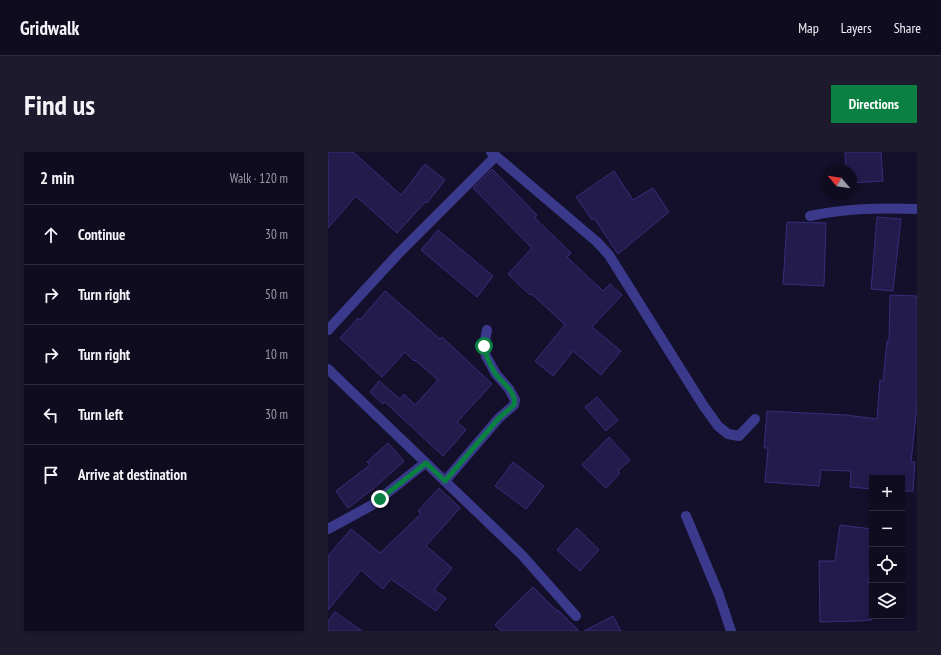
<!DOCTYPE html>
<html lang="en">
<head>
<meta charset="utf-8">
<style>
  :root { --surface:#0f0c20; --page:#1d1a2d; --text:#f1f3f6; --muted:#9b9ba5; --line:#2f2c3e; --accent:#0b8043 }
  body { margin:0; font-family:"PT Sans Narrow",sans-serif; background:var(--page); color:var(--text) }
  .controls { position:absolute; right:12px; bottom:12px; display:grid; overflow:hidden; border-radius:0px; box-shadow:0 2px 6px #0003 }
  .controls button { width:36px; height:36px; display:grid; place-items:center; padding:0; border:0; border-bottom:1px solid var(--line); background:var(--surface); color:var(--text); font:20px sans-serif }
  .compass { position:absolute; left:493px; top:12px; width:36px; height:36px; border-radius:50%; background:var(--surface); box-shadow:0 2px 6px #0003; rotate:299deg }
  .stop { position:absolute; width:12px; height:12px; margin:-9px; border:3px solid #0b8043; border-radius:50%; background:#fff }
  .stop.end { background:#0b8043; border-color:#fff; box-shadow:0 1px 4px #0008 }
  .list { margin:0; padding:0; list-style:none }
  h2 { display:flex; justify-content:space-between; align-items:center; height:52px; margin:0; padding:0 16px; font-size:17px }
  h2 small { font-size:13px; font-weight:400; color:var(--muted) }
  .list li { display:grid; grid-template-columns:26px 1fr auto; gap:12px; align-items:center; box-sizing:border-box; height:60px; padding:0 16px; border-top:1px solid var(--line) }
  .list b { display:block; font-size:15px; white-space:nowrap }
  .list em { font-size:13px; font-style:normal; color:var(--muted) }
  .icon { flex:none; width:22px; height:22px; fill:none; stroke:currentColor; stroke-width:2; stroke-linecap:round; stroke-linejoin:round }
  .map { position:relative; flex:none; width:589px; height:479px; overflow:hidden; border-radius:0px }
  header { display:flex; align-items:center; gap:24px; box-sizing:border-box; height:56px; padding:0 20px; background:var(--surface); border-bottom:1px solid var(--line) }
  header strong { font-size:19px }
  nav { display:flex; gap:22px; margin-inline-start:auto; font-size:14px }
  .intro { display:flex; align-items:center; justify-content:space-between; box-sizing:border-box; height:96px; padding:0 24px }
  h1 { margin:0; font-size:28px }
  .button { padding:10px 18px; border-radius:0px; background:var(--accent); color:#fff; font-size:14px; font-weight:700 }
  main { display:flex; gap:24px; padding:0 24px }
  aside { flex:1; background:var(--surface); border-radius:0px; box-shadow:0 2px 6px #0003 }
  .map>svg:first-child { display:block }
</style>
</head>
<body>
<header>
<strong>Gridwalk</strong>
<nav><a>Map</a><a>Layers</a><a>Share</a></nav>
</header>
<div class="intro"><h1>Find us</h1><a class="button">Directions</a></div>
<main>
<aside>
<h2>2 min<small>Walk · 120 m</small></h2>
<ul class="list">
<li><svg class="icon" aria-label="ahead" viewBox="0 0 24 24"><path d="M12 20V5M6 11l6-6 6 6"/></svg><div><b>Continue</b></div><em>30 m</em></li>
<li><svg class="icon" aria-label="right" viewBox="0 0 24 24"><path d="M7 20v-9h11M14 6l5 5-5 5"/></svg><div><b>Turn right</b></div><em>50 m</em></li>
<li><svg class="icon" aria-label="right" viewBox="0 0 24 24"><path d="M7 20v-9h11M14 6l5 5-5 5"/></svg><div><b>Turn right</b></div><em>10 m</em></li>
<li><svg class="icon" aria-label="left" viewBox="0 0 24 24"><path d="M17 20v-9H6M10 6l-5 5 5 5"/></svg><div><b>Turn left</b></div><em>30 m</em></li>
<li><svg class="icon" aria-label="arrive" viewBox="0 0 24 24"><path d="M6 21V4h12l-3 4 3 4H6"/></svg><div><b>Arrive at destination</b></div></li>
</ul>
</aside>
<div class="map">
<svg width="589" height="479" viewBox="0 0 589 479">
  <rect width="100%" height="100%" fill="#14102b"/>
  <!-- building -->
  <g fill="#241b4d" stroke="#392c7a">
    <polygon points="0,0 25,0 73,43 97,12 117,28 99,51 98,49 69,81 28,44 0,76"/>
    <polygon points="517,0 553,0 555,29 523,31 523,18 518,18"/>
    <polygon points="164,17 209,63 207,66 243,101 239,105 275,139 282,132 294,143 264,175 293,199 273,223 245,199 225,224 207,209 237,173 204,142 202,143 180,122 204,96 145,36"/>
    <polygon points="286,19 305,48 325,36 341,60 290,102 266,66 264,68 248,45"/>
    <polygon points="549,65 573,67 565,139 543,137"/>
    <polygon points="459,70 498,71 496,134 455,132"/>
    <polygon points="110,78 165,124 149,145 93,98"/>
    <polygon points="57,139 112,187 114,185 164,232 129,270 138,278 115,304 57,250 55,252 42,240 51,229 72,247 76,242 87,253 110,228 87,208 86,209 77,200 54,225 12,186 30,166 32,168"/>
    <polygon points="562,143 589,144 589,254 583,310 587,310 585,339 574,339 574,326 544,326 544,337 522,335 523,319 493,318 491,334 437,330 440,296 436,296 439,259 518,263 549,267 552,228 555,229 559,189 561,190"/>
    <polygon points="269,245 290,268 278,279 257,255"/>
    <polygon points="281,285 302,308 290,319 292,321 278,336 254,313"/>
    <polygon points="60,291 76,309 45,337 20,356 8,339 42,313 39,310"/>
    <polygon points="185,310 216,334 198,357 167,334"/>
    <polygon points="111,336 132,356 98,394 124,416 106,438 118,446 108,459 63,427 55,437 33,418 0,458 0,404 23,377 52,401 93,362 90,359"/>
    <polygon points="512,373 544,377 544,399 540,432 544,432 544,468 530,469 492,470 491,409 507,409"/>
    <polygon points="249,376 271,398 252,419 229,398"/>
    <polygon points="205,435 229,459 230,458 251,479 173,479 167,473"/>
    <polygon points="7,460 34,479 0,479 0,469"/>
    <polygon points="285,464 293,479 256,479"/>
  </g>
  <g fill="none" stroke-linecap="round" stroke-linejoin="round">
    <!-- minor -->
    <g stroke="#3a398c" stroke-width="10">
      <polyline points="163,0 269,90 281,103 375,253 390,274 400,282 411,284 427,267"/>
      <path d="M482 64C518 56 553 56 589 57"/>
      <polyline points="0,178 70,102 167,5"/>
      <polyline points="0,217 194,403 248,464"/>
      <polyline points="117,329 171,266 186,253 187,248 181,237 168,222 158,204 156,194 159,178"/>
      <polyline points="358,364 391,443 403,479"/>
      <polyline points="0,377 44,353 97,311"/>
    </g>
  </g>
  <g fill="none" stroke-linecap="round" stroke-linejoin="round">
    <!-- route -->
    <path stroke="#0b8043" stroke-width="5" d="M52 347 98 311 117 329 171 266 186 253C189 240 174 231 167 221 162 213 158 204 156 194"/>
  </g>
</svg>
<div class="controls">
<button>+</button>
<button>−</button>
<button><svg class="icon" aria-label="locate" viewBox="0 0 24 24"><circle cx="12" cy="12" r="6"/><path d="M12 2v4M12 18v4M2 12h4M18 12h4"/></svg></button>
<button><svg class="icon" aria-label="layers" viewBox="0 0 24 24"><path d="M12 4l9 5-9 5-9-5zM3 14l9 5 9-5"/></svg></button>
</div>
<svg class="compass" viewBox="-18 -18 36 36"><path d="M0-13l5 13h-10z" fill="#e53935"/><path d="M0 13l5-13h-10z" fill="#9b9ba5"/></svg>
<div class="stop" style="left:156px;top:194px"></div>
<div class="stop end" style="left:52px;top:347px"></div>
</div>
</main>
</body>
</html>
